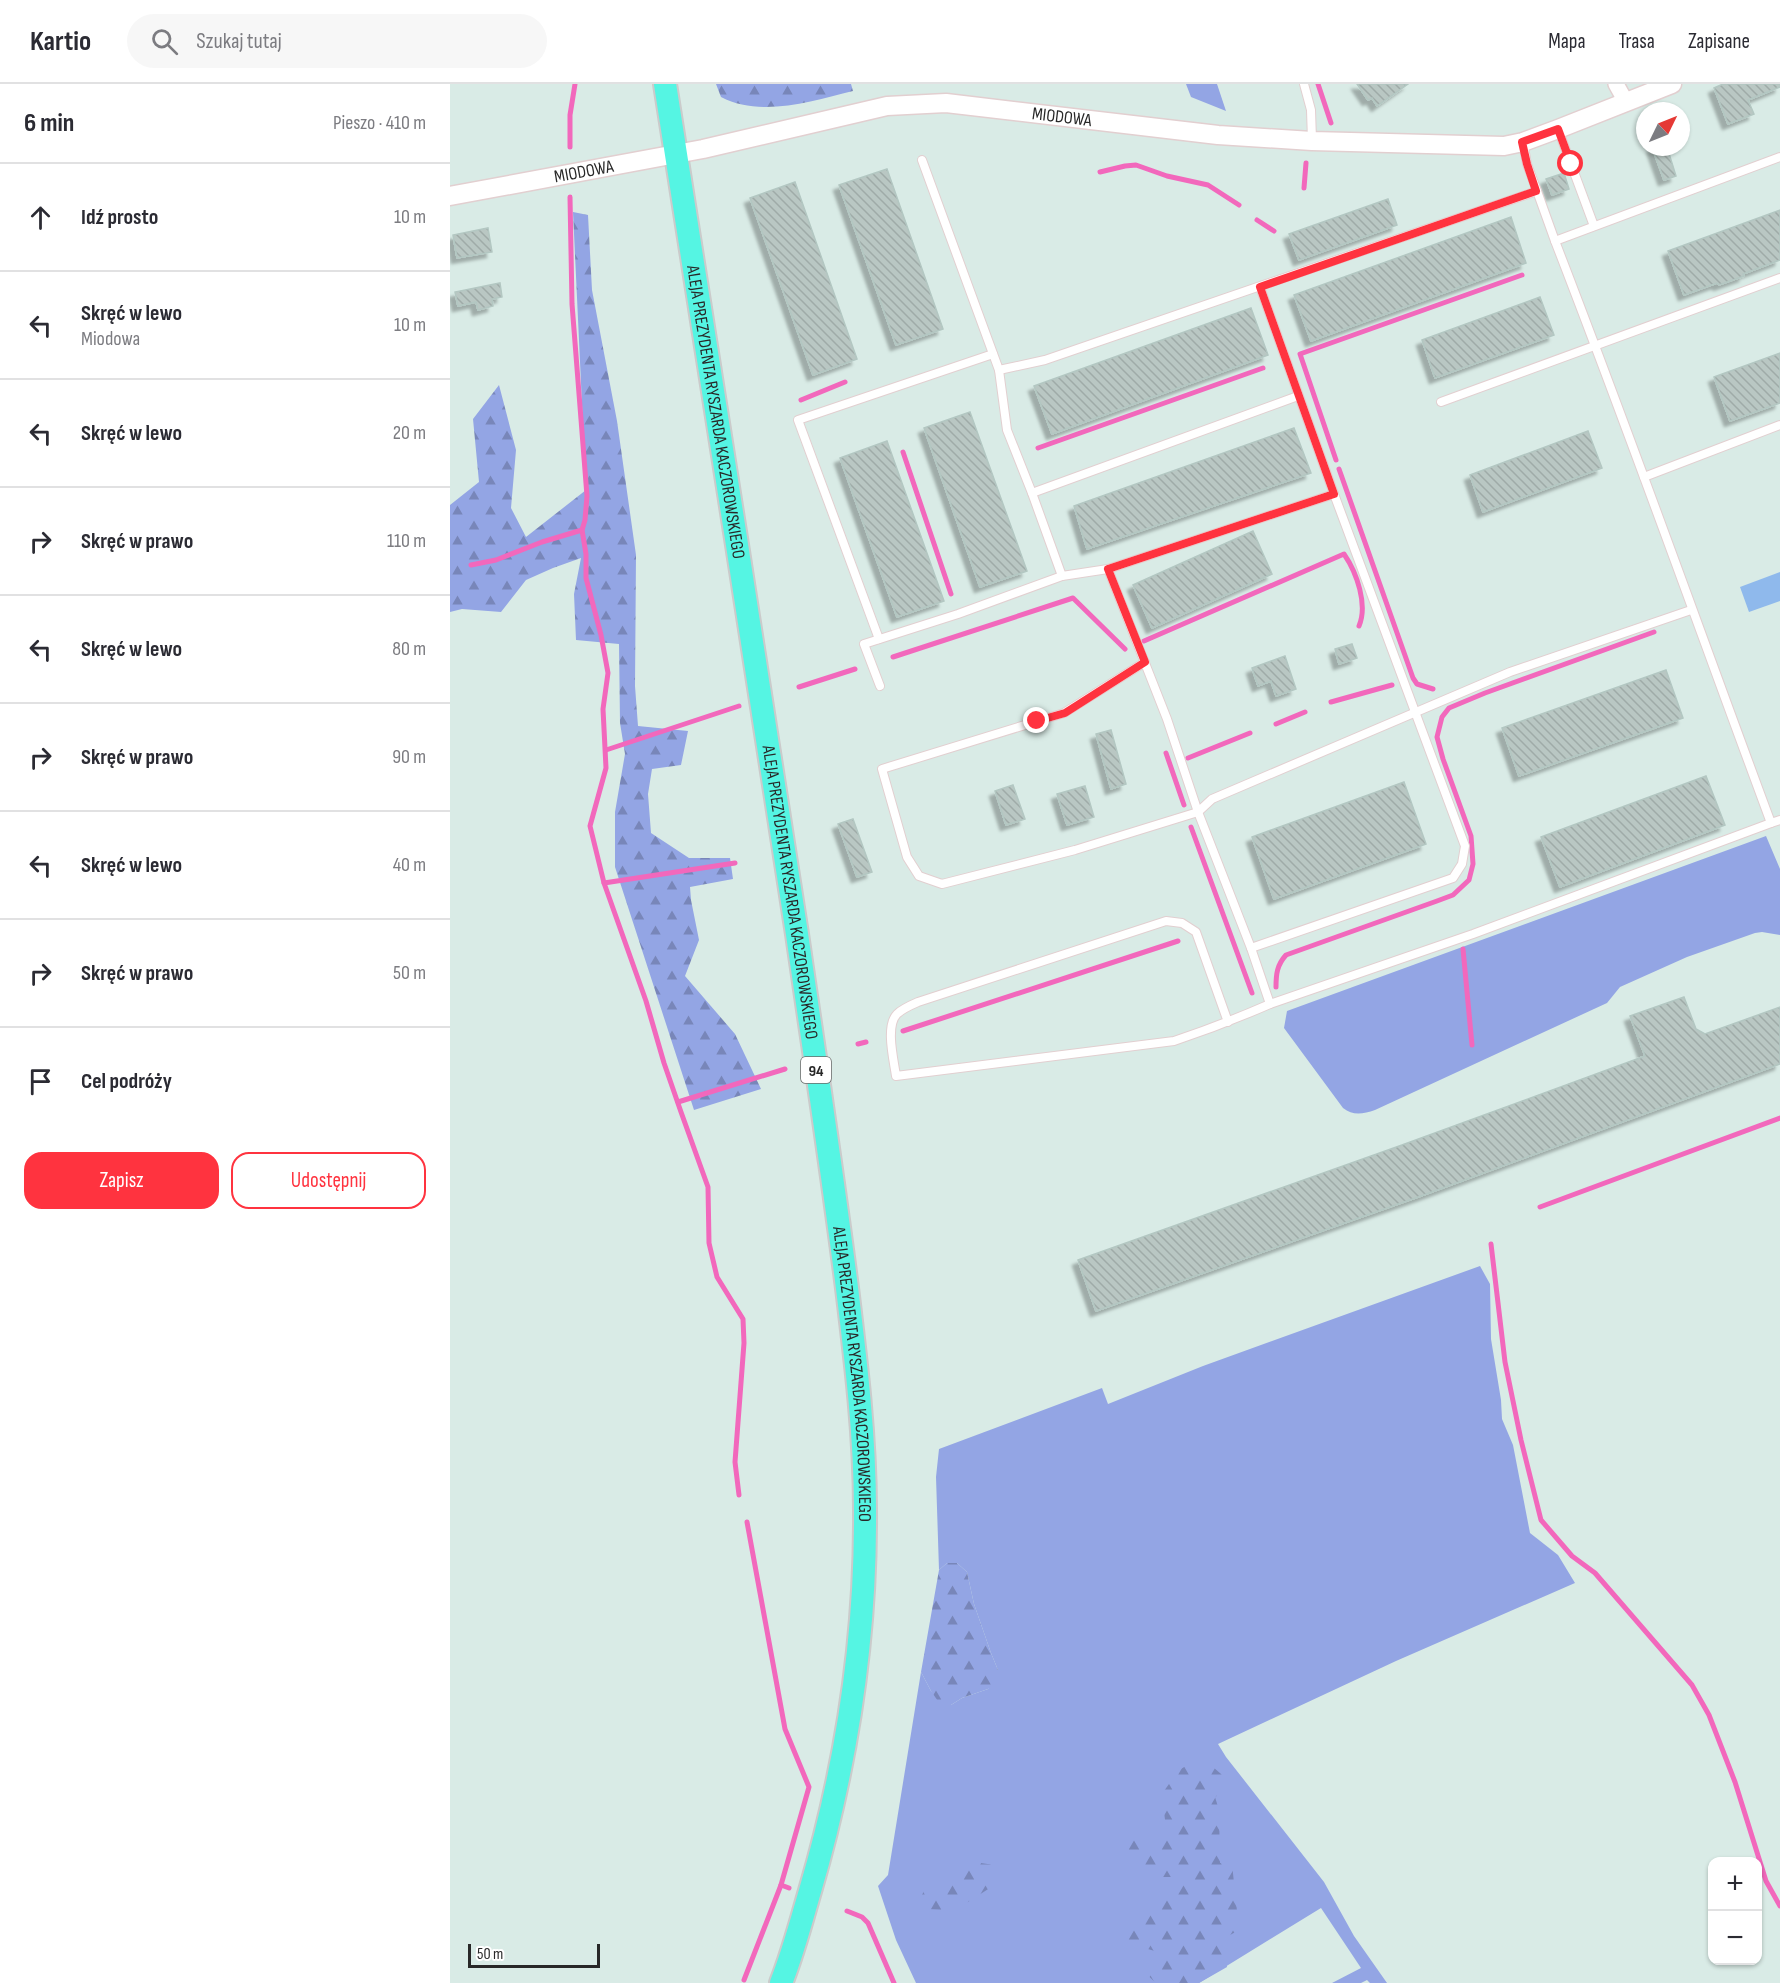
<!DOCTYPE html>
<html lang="pl">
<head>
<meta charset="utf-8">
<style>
  :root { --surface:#fff; --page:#f7f7f7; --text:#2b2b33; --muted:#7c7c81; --line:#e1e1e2; --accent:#ff333f }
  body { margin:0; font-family:"Sofia Sans Condensed",sans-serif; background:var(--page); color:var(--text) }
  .controls { position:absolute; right:18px; bottom:18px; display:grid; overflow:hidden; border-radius:12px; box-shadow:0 2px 4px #0004 }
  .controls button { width:54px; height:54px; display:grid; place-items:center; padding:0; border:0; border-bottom:2px solid var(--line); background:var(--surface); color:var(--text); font:30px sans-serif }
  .compass { position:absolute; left:1186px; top:18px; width:54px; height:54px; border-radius:50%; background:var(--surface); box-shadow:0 2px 4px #0004; rotate:47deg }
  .scale { position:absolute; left:18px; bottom:15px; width:132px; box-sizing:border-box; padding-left:6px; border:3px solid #282828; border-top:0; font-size:16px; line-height:21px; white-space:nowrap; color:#282828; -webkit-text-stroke:4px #fff; paint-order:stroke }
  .stop { position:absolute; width:18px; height:18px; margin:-14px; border:4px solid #ff333f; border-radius:50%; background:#fff }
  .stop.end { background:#ff333f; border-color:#fff; box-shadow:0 2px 6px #0008 }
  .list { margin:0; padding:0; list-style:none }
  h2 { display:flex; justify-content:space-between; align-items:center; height:78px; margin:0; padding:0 24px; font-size:26px }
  h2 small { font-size:20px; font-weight:400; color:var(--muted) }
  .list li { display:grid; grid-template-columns:39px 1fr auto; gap:18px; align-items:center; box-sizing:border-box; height:108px; padding:0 24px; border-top:2px solid var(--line) }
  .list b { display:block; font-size:22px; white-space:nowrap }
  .list p { margin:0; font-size:20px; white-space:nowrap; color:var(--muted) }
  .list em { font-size:20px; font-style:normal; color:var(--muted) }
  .actions { display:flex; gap:12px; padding:18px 24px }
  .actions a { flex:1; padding:14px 0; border:2px solid var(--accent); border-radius:18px; text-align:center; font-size:21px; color:var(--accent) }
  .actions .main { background:var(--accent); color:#fff }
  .icon { flex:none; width:33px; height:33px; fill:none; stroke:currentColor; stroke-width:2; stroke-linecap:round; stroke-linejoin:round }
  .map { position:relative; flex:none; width:1330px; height:1899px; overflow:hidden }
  header { display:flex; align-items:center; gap:36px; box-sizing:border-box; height:84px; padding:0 30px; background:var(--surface); border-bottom:2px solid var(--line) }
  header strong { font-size:28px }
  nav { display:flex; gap:33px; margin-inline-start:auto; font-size:21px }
  .search { width:420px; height:54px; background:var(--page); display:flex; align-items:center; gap:15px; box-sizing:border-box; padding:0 21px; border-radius:33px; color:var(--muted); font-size:22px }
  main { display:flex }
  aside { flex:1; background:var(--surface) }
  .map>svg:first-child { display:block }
</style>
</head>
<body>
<header>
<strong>Kartio</strong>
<div class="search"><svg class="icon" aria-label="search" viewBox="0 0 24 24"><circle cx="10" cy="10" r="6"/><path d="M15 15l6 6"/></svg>Szukaj tutaj</div>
<nav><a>Mapa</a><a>Trasa</a><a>Zapisane</a></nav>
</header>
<main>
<aside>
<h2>6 min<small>Pieszo · 410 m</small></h2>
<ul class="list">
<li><svg class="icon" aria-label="ahead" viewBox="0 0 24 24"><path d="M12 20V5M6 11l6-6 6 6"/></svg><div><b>Idź prosto</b></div><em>10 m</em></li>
<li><svg class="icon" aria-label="left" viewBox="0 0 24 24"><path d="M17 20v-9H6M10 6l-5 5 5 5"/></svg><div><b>Skręć w lewo</b><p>Miodowa</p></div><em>10 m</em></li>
<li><svg class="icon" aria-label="left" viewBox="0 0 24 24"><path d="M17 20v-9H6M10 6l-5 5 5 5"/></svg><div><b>Skręć w lewo</b></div><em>20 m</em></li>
<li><svg class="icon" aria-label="right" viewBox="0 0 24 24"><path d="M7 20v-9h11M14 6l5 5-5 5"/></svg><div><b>Skręć w prawo</b></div><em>110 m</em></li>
<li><svg class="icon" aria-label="left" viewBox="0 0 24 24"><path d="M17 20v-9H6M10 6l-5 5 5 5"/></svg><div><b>Skręć w lewo</b></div><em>80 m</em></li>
<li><svg class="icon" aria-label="right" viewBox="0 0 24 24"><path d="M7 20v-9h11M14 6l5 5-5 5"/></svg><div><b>Skręć w prawo</b></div><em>90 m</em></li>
<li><svg class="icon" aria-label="left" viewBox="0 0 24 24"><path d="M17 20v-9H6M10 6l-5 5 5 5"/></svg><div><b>Skręć w lewo</b></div><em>40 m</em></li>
<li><svg class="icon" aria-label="right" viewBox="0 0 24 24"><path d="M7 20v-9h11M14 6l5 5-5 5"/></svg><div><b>Skręć w prawo</b></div><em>50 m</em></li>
<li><svg class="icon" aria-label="arrive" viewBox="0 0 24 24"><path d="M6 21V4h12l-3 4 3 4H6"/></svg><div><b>Cel podróży</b></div></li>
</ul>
<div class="actions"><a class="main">Zapisz</a><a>Udostępnij</a></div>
</aside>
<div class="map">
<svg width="1330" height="1899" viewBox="0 0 1330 1899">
  <defs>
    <pattern id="forest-firs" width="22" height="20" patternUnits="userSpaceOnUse" patternTransform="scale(1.5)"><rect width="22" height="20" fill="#93a5e4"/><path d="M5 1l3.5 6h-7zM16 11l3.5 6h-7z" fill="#7886b9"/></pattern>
    <pattern id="building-back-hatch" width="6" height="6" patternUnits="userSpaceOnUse" patternTransform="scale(1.5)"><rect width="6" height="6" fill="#b9c7c3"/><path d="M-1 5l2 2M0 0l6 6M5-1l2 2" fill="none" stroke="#9faba8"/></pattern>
    <filter id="shadow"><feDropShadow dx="-5.5" dy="5.5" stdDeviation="1.5" flood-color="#0004"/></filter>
  </defs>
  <rect width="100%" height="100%" fill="#d9ebe6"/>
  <!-- grass -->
  <g fill="#93a5e4">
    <polygon points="736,0 767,0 776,27 741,13"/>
    <path d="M1316 752 1330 785V851L1312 848 1305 849 1237 873 1170 903 1157 919 925 1026C913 1030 903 1032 893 1024L834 944 837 927Z"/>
    <polygon points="1030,1182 1040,1200 1041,1255 1051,1316 1052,1335 1063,1361 1080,1449 1108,1471 1125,1499 946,1577 768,1660 776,1673 874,1798 904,1852 937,1899 920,1899 917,1896 911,1899 882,1899 911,1884 871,1824 749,1899 466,1899 446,1856 428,1802 438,1791 471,1588 481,1607 501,1621 512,1614 538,1605 548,1586 541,1569 524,1520 517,1488 507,1479 497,1479 489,1486 486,1393 489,1365 652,1304 658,1320 753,1282"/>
  </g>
  <!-- forest -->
  <g fill="url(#forest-firs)">
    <path d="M266 0H401L403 7C362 17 311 34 271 13Z"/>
    <polygon points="123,128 138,131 142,206 167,337 186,471 185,602 188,642 238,647 231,681 202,685 198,710 201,749 239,774 280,774 283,795 240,803 241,816 249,856 235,892 285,950 311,1005 244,1026 165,783 165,728 175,670 170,639 169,560 126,556 124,510 131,474 103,484 76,496 51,528 12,525 0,528 0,421 29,398 23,335 49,301 66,366 61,424 76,453 136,406"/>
    <polygon points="497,1479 507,1479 517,1488 524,1520 541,1569 548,1586 548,1594 538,1605 512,1614 501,1621 492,1623 481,1607 471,1588 489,1486"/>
    <path d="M743 1678 763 1683 778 1696 775 1707 765 1713 769 1726 770 1779 782 1780 789 1846 773 1855 777 1883 749 1899H706L693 1887 708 1878V1868L681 1860 672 1847C684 1831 693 1831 707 1820 715 1813 722 1807 730 1801L728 1793H712L703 1798 693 1783 679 1772 678 1761 681 1754 703 1756 716 1743 714 1728 709 1714 729 1686Z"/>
    <polygon points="531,1779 544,1781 546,1800 504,1827 477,1825 472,1811 475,1805"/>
  </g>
  <!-- pitch -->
  <polygon fill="#8fb9ec" points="1330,488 1330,517 1299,528 1290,503"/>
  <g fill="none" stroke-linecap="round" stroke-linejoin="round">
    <!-- stream -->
    <g stroke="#f268bc" stroke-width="5">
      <polyline points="868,0 881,39"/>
      <polyline points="120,63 120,31 125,0"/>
      <polyline points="650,88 675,82 686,81 717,92 758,101 789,121"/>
      <polyline points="854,104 856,79"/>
      <polyline points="120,113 122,220 137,412 135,436 132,446 136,470 136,494 151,551 158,589 153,625 156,684 140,742 154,799 196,917 214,979 231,1028 258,1103 259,1159 267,1193 293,1235 294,1259 285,1378 289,1411"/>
      <polyline points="807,136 824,147"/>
      <polyline points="351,316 395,298"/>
      <polyline points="588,364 813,284"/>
      <polyline points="453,368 501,510"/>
      <polyline points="886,376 850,270 1072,191"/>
      <polyline points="889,385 963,594 967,600 983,605"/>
      <polyline points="21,481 46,476 92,458 132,446"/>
      <path d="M694 557 894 470C907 489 918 521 909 542"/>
      <polyline points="443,573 623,514 675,565"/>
      <polyline points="349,603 405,585"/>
      <polyline points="881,618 942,601"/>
      <polyline points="826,640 855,628"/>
      <polyline points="156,666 289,622"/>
      <polyline points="716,669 734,721"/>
      <polyline points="738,674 800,649"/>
      <polyline points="741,743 802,909"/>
      <polyline points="154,799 285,779"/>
      <polyline points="1013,865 1022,961"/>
      <path d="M826 903C826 890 827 881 836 871L987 817 1003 811 1019 796 1023 780 1021 752 993 675 987 653 992 633 999 624 1035 609 1204 548"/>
      <polyline points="453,947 728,857"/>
      <polyline points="408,960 416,958"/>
      <polyline points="228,1018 335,985"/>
      <polyline points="1090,1123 1330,1034"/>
      <polyline points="1041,1160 1055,1278 1071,1356 1091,1436 1122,1472 1145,1489 1242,1601 1259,1631 1285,1698 1316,1797 1330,1822"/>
      <polyline points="297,1438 335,1645 359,1703 331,1801 339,1804"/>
      <polyline points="397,1827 412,1833 418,1839 444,1899"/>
      <polyline points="294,1896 331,1801"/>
    </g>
  </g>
  <!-- building -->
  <g fill="url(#building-back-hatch)" stroke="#b3c7c2" stroke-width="1.5" filter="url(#shadow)">
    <polygon points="907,0 958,0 927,22 922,14 918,16"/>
    <polygon points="1273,0 1330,0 1330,3 1298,16 1304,30 1278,40 1264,4"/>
    <polygon points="1202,63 1217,63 1226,92 1214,96"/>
    <polygon points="437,85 493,245 446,261 389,101"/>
    <polygon points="1114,89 1119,105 1102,111 1096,95"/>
    <polygon points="345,98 407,275 363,291 300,114"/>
    <polygon points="938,115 947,141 849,176 839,150"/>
    <polygon points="1330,126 1330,176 1293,190 1294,192 1269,201 1267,199 1234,211 1218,167"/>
    <polygon points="1061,133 1076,179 861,257 844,211"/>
    <polygon points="38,144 42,168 7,174 3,151"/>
    <polygon points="50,199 52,213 42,215 43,222 28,226 26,218 8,222 5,208"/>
    <polygon points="1090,213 1104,251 985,294 972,256"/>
    <polygon points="801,224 818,271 602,350 584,302"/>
    <polygon points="1330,269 1330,319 1280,337 1264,293"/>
    <polygon points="520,328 577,487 530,503 474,344"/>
    <polygon points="844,344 861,389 637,465 624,422"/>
    <polygon points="1138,347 1152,384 1033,428 1020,391"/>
    <polygon points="437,357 494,517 447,533 390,374"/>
    <polygon points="803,447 822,490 702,544 683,501"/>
    <polygon points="902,560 907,574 889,580 885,565"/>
    <polygon points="835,572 846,605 826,612 821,597 808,602 802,584"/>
    <polygon points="1216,586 1233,634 1069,692 1052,644"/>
    <polygon points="661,646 676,700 661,705 646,650"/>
    <polygon points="1256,692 1275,741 1110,803 1091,753"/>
    <polygon points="954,698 976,760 824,815 802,753"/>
    <polygon points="563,701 575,735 556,741 545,707"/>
    <polygon points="635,702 644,733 617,741 607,710"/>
    <polygon points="403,735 422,788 407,793 388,740"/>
    <polygon points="1234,913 1246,945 1255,950 1330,923 1330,980 971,1112 646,1227 628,1176 952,1061 1195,972 1180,932"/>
  </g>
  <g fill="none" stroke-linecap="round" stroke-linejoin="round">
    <!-- service casing -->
    <g stroke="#e2cfd0" stroke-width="10">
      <g id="service">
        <polyline points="854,0 861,26 862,56"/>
        <polyline points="1108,45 1144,142"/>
        <polyline points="1073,58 1077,80 1087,107"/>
        <path d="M1330 73 1105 157C1180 350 1249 545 1321 739L1330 736"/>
        <polyline points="472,76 549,286 557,346 582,409 612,492"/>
        <polyline points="549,286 595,276 1087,107 1105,157"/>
        <polyline points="991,318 1330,194"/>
        <polyline points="1194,393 1330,341"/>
        <polyline points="582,409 848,312"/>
        <polyline points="658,485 717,635 748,728 801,864 820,920 1023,850 1321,739"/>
        <polyline points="429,555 348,336 543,270"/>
        <polyline points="695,578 614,629 432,685 457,773 469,792 492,800 625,766 748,728 762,715 1060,588 1241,526"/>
        <polyline points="430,602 414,560 508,530 612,492 658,485 884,410 810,203"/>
        <polyline points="801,864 1003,794 1012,780 1015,762 884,410"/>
        <path d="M778 938 746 848 732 839 716 837 468 918C461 921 452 925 447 930 435 942 444 977 446 992L724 957C757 946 788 934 820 920"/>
      </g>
    </g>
    <!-- minor casing -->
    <g stroke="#e2cfd0" stroke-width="18">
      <polyline id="minor" points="1166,0 1176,18"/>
    </g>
    <!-- tertiary casing -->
    <g stroke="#e2cfd0" stroke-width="21">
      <g id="tertiary">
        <path id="s1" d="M0 112 253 65 437 22 496 19 768 51 862 57 1054 62 1073 58 1108 45 1222 0"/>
      </g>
    </g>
    <!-- primary casing -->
    <g stroke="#cbcbcb" stroke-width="26">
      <g id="primary">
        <path id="s2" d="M215 0C258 284 305 566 347 850 364 968 382 1086 397 1204 406 1278 415 1351 415 1426 416 1554 396 1684 360 1807 351 1838 343 1869 331 1899"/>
      </g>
    </g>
    <!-- service -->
    <use href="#service" stroke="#fff" stroke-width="8"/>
    <!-- minor -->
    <use href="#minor" stroke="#fff" stroke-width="15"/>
    <!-- tertiary -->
    <use href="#tertiary" stroke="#fff" stroke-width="18"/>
    <!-- primary -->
    <use href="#primary" stroke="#55f5e3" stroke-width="22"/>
  </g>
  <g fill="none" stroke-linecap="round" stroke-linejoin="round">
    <!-- route -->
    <polyline stroke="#ff333f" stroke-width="8" points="587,637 615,629 695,578 658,485 884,410 810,203 1086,107 1077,80 1072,58 1108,45 1121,80"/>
  </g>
  <g text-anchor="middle" stroke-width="6" stroke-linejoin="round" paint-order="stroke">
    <!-- shield labels -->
    <rect fill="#fff" stroke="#686868" stroke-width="1.5" x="351" y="973" width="30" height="26" rx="4.5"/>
    <g font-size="16" font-weight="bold" fill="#282828">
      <text x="366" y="992">94</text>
    </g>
    <!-- street labels -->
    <g font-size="18" fill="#282828" stroke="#fff">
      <text dy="6" stroke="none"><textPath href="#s1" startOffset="622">MIODOWA</textPath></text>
      <text dy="6" stroke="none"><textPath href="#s1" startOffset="136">MIODOWA</textPath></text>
      <text dy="6" stroke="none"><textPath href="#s2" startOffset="332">ALEJA PREZYDENTA RYSZARDA KACZOROWSKIEGO</textPath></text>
      <text dy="6" stroke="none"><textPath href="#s2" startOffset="818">ALEJA PREZYDENTA RYSZARDA KACZOROWSKIEGO</textPath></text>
      <text dy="6" stroke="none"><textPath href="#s2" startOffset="1304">ALEJA PREZYDENTA RYSZARDA KACZOROWSKIEGO</textPath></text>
    </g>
  </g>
</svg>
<div class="controls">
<button>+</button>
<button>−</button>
</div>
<svg class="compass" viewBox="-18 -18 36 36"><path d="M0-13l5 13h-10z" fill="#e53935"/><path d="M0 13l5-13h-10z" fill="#7c7c81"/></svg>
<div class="scale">50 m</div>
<div class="stop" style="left:1121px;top:80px"></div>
<div class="stop end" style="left:587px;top:637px"></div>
</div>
</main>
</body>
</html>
